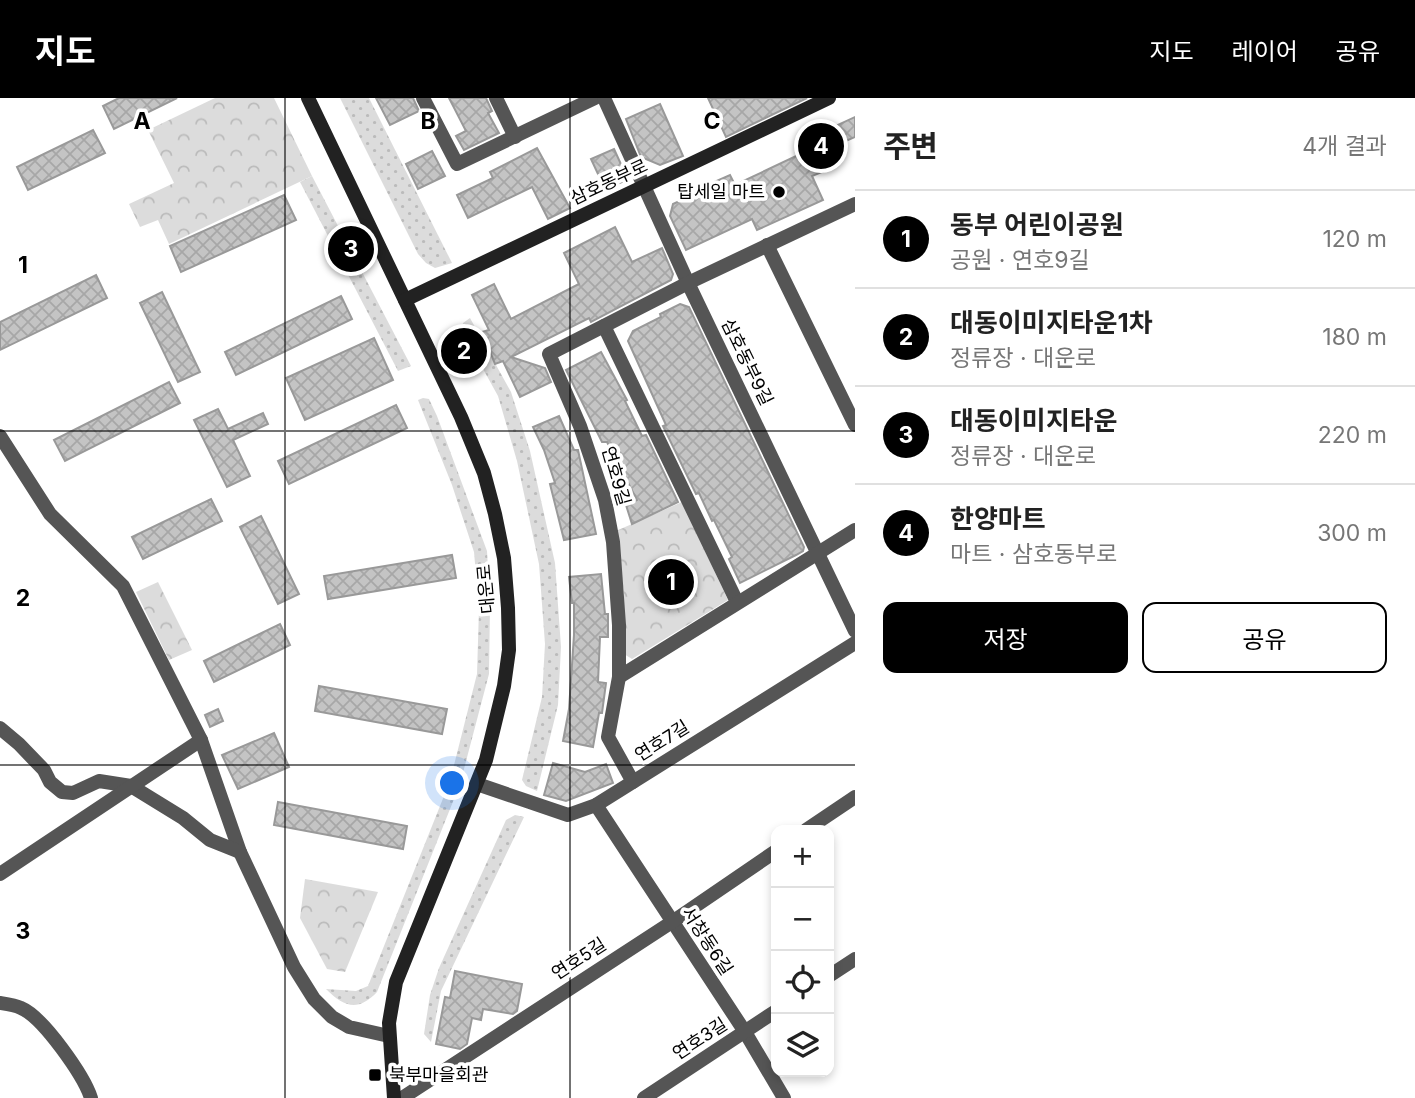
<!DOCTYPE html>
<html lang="ko">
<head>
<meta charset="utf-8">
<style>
  :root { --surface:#fff; --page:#f6f6f6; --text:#222; --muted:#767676; --line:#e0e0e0; --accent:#000 }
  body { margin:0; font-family:Inter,"Noto Sans KR",sans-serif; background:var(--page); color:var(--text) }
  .controls { position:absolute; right:21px; bottom:21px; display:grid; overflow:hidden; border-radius:14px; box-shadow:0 4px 10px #0003 }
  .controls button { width:63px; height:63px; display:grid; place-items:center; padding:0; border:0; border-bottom:2px solid var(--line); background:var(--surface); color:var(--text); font:35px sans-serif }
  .you { position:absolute; left:453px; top:686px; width:24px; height:24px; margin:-18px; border:5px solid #fff; border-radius:50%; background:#1a73e8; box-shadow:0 0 0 10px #1a73e833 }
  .badge { display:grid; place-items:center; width:46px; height:46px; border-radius:50%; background:var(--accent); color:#fff; font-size:23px; font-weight:700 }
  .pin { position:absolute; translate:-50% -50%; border:4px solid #fff; box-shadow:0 2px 7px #0006 }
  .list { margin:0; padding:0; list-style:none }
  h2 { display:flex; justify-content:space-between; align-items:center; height:91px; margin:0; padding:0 28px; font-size:30px }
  h2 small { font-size:23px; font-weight:400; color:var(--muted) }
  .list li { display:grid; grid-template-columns:46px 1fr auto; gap:21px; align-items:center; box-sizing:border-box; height:98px; padding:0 28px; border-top:2px solid var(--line) }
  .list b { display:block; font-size:26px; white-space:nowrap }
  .list p { margin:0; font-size:23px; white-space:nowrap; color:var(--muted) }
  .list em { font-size:23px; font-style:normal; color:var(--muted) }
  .actions { display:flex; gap:14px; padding:21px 28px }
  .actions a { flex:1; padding:16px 0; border:2px solid var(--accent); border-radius:14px; text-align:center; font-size:24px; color:var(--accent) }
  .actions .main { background:var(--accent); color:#fff }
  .icon { flex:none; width:38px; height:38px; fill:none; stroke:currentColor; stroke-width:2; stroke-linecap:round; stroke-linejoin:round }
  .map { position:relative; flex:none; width:855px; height:1000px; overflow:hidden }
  header { display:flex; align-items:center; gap:42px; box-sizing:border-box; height:98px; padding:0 35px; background:var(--accent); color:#fff }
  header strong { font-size:33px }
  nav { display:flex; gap:38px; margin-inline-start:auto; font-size:24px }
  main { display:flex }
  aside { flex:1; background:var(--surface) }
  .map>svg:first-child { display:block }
</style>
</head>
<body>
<header>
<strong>지도</strong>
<nav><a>지도</a><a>레이어</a><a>공유</a></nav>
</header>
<main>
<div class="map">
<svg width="855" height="1000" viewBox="0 0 855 1000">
  <defs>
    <pattern id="grass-dots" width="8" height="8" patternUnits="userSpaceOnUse" patternTransform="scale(1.75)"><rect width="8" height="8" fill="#dcdcdc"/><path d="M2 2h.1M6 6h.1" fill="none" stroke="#bbb" stroke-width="1.8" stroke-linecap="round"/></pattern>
    <pattern id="park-crowns" width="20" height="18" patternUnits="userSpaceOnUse" patternTransform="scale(1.75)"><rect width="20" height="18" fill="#dcdcdc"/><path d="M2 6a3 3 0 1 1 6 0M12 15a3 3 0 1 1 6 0" fill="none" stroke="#bbb"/></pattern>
    <pattern id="building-cross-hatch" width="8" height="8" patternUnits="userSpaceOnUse" patternTransform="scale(1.75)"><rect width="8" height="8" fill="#c4c4c4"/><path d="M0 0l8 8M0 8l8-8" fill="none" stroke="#a7a7a7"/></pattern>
  </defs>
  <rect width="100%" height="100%" fill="#fff"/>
  <!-- grass -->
  <g fill="url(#grass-dots)">
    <polygon points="340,0 369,0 452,165 435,170 426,165 418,156"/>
    <polygon points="312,78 411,268 398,273 300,84"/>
    <polygon points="470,220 511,294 530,353 555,465 561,549 558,607 537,693 526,688 522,682 542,599 545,546 539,466 517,363 498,298 462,233 463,225"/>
    <path d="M423 300 429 301 437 318 487 453 490 508 489 576 460 686 377 894C358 914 344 909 326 891L356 893 368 888 450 683 477 576 479 511 474 454 452 387 418 302Z"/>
    <polygon points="515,717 524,719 441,893 431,944 424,936 430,897 439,870 506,722"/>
  </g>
  <!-- park -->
  <g fill="url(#park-crowns)">
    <polygon points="215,0 274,0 312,78 169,146 158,122 140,129 129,106 174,85 148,32"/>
    <polygon points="682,404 728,502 632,561 624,556 624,496 616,433"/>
    <polygon points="158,484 192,552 169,562 136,494"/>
    <polygon points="305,781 378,794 345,874 327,871 300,820"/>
  </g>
  <!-- building -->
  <g fill="url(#building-cross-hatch)" stroke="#999" stroke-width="2">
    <polygon points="119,0 177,0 114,31 103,8"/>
    <polygon points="376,0 413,0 419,13 390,27"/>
    <polygon points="449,0 486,0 492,13 488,15 499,35 464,52 456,38 466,33"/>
    <polygon points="708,0 807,0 726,39"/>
    <polygon points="660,6 683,58 660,67 641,59 626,21"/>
    <polygon points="855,19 855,39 821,54 829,71 812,78 823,102 757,132 752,121 686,152 670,118 673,106 706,91 705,88 730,77 735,87 809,52 805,42"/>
    <polygon points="93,32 105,55 28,92 17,69"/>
    <polygon points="537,50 570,110 548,121 532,89 468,120 457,97 493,80 490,74"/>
    <polygon points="614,51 625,75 622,84 605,91 591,61"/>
    <polygon points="432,53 445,78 418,91 406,66"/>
    <polygon points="284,97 296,122 181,174 170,148"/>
    <polygon points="615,129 632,164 662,150 673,176 671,182 591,224 589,220 511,259 545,270 551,284 520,299 503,263 495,266 482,234 489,232 472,197 494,186 511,221 579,186 564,155"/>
    <polygon points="96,177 107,200 0,252 0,224"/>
    <polygon points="162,194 200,274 178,284 140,205"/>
    <polygon points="341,198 352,221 236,277 225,254"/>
    <polygon points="680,206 689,209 804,449 803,453 796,457 740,485 729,461 732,459 714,422 712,423 699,395 696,396 663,328 666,327 628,243 633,233 661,219 660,216"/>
    <polygon points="374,240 393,282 305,322 286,280"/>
    <polygon points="601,254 627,302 625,303 642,338 646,337 678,404 632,426 626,407 637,402 607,344 602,344 566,272"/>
    <polygon points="169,284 180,305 65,363 54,342"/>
    <polygon points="396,307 407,330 289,386 278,363"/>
    <polygon points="218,311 228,331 263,315 268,326 233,342 250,378 227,389 194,322"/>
    <polygon points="559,318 574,352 578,352 596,436 564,442 550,386 555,385 544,352 533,329"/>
    <polygon points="211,401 222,423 143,461 132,439"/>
    <polygon points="261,418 299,496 278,506 240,429"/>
    <polygon points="452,457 456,480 328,501 324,478"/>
    <polygon points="601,476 605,516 608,516 608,539 600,539 598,584 606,585 602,615 599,615 593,649 563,643 569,611 574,537 574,505 572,505 569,479"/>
    <polygon points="280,526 290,547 214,584 204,563"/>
    <polygon points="319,588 447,611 442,636 315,613"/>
    <polygon points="218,611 223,623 210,629 205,617"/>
    <polygon points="274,635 289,669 238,691 222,657"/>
    <polygon points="553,665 585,674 606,666 613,685 566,703 544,697"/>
    <polygon points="278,704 407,728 403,751 274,727"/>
    <polygon points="455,873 522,886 517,913 513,916 483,911 481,922 472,920 467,946 460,951 436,946 445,899 450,900"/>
  </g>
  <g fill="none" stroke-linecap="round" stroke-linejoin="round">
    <!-- street -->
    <g stroke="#555" stroke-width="14">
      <polyline points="423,0 457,66 595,0"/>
      <polyline points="496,0 515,39"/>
      <polyline points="604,0 688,185 855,533"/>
      <polyline points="767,147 855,327"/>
      <polyline points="604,228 737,504"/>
      <polyline points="0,338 50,416 123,488 201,642 240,754 294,869 314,901 332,919 349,929 389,938"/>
      <polyline points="619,579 855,432"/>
      <polyline points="0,630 19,646 44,672 50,684 62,694 73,695 99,683 131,688 183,720 210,742 240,754"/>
      <polyline points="633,684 608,639 619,579 619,527 613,444 605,402 580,328 549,256 688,185 855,106"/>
      <polyline points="477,686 568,717 596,707 855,545"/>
      <polyline points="596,707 745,934 784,1000"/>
      <polyline points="806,732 855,699"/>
      <polyline points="0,776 201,642"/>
      <polyline points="829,878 855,861"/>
      <path d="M0 905C7 906 15 907 21 910 43 919 84 978 91 1000"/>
      <polyline points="402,1000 672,824 776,753"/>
      <polyline points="644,1000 776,913"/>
    </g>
    <!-- secondary -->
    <g stroke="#222" stroke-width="14">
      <polyline points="308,0 461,319 484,375 495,416 504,460 508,510 509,552 504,588 486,662 396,884 389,925 394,1000"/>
      <polyline points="405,202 829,0"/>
    </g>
  </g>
  <!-- grid -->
  <path fill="none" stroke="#000" stroke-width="2" stroke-opacity="0.55" d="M285 0V1000M570 0V1000M0 333H855M0 667H855"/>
  <!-- markers -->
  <g fill="#000" stroke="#fff" stroke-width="2.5">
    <circle cx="779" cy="94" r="7"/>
    <rect x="368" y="970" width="14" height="14" rx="3.5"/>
  </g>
  <g text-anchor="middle" stroke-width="7" stroke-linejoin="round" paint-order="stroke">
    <!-- street labels -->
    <g font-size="18" fill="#000" stroke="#fff">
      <text transform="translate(609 84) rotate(-25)" y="6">삼호동부로</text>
      <text transform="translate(747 264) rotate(64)" y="6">삼호동부9길</text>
      <text transform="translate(616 378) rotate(74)" y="6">연호9길</text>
      <text transform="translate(486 491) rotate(-95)" y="6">대운로</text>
      <text transform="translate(662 643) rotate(-32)" y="6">연호7길</text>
      <text transform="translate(707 843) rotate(57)" y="6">서창동6길</text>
      <text transform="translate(579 861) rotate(-33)" y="6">연호5길</text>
      <text transform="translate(700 941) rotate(-33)" y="6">연호3길</text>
    </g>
    <!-- poi labels -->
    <g font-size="18" fill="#000" stroke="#fff" text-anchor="end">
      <text x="765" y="100">탑세일 마트</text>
      <text x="389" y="983" text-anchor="start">북부마을회관</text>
    </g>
  </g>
  <g font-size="23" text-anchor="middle" font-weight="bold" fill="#000" stroke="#fff" stroke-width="7" stroke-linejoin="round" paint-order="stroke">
    <text x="142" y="31">A</text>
    <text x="428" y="31">B</text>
    <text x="712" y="31">C</text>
    <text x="23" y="175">1</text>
    <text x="23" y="508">2</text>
    <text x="23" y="841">3</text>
  </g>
</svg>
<div class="controls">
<button>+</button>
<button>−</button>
<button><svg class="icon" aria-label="locate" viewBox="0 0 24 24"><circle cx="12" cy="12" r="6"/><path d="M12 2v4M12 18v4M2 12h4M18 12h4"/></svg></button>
<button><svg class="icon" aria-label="layers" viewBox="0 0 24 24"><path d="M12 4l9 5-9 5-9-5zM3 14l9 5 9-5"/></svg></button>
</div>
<div class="you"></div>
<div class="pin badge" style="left:671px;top:484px">1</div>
<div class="pin badge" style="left:464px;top:253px">2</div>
<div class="pin badge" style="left:351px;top:151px">3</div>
<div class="pin badge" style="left:821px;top:48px">4</div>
</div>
<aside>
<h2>주변<small>4개 결과</small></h2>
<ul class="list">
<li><span class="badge">1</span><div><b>동부 어린이공원</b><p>공원 · 연호9길</p></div><em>120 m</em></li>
<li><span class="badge">2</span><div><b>대동이미지타운1차</b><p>정류장 · 대운로</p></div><em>180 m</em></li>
<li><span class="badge">3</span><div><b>대동이미지타운</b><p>정류장 · 대운로</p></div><em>220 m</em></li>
<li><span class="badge">4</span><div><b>한양마트</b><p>마트 · 삼호동부로</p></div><em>300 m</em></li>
</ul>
<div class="actions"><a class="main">저장</a><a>공유</a></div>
</aside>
</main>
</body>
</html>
